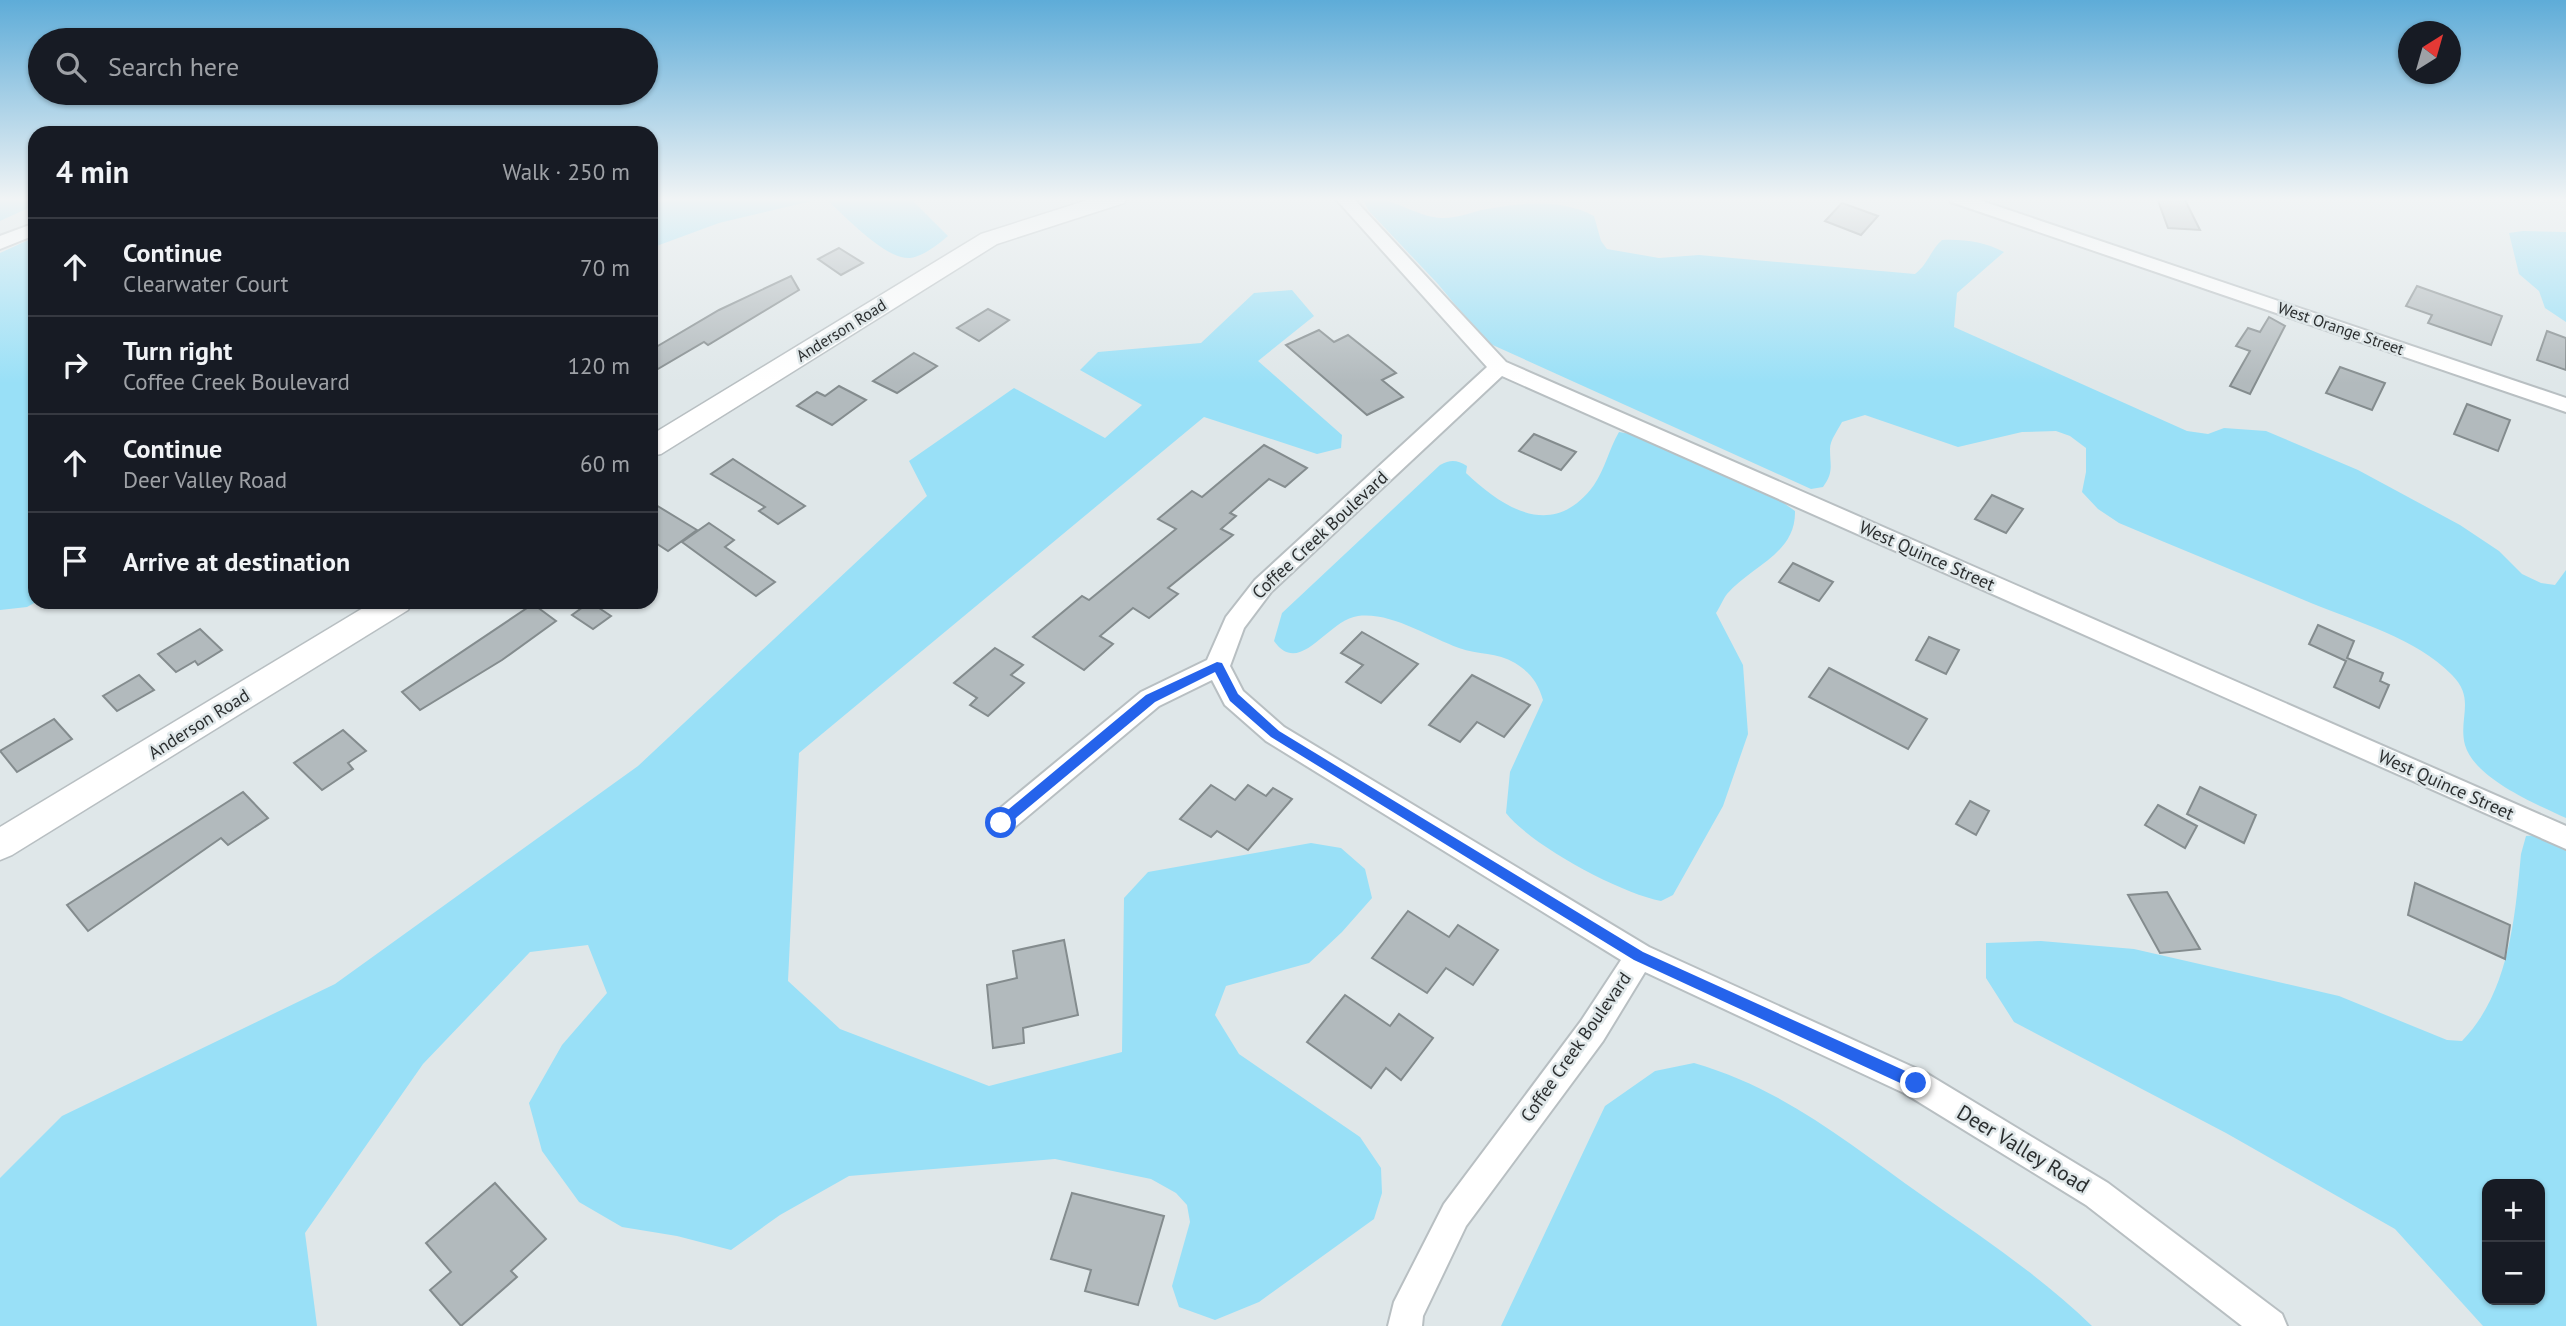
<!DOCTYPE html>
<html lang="en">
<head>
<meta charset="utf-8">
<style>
  :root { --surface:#171b24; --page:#242831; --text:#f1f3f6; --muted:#9ea1a6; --line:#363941 }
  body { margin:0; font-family:"PT Sans",sans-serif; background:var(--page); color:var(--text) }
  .controls { position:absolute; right:21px; bottom:21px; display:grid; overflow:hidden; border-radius:14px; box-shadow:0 2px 5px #0004 }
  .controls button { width:63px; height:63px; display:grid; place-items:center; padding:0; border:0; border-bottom:2px solid var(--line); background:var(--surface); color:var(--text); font:35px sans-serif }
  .compass { position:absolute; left:2398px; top:21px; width:63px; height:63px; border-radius:50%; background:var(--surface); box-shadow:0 2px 5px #0004; rotate:37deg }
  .stop { position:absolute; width:21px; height:21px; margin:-16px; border:5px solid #2563eb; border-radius:50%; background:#fff }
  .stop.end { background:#2563eb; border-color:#fff; box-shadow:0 2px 7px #0008 }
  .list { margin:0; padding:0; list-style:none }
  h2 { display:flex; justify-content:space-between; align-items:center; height:91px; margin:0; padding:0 28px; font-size:30px }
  h2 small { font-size:23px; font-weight:400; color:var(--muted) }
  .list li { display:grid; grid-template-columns:46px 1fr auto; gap:21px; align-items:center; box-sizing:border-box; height:98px; padding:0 28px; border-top:2px solid var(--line) }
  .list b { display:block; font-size:26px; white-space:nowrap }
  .list p { margin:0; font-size:23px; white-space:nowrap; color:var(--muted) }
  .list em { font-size:23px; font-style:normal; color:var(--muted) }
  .icon { flex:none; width:38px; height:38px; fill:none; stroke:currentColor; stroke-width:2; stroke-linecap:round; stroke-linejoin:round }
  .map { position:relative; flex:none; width:2566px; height:1326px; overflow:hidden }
  .search { position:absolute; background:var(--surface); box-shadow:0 2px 5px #0004; left:28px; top:28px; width:630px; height:77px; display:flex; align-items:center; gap:18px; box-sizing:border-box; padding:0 24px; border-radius:38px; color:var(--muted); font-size:26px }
  .panel { position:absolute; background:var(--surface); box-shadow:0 2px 5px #0004; left:28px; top:126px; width:630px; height:483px; border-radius:21px }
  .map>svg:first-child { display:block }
</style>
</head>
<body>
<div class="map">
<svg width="2566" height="1326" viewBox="0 0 2566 1326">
  <rect width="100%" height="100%" fill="#dfe7e9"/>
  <!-- green -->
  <g fill="#99e0f7" fill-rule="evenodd">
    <polygon points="0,198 35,198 35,205 0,221"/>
    <polygon points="651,198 824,198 719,223 651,248"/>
    <path d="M825 198H910L948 236C937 245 924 256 910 258 885 260 843 214 825 198Z"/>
    <path d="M1362 198C1390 195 1412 215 1440 218 1458 219 1476 210 1493 208 1528 202 1563 200 1594 216L1601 241 1607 249 1659 258 1699 255 1915 274C1928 264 1930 251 1942 240 1964 239 1985 242 2004 252L1957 293 1954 327 2187 431 2208 434 2224 428 2266 431 2358 470 2460 525 2499 551 2522 574 2541 583 2555 585 2566 570V818C2536 804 2475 779 2465 745 2458 718 2476 699 2452 675 2416 638 2357 622 2311 603 2247 576 2183 550 2119 523L2098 509 2082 492 2086 472V448L2070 436 2056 431 2022 432 1958 447 1865 415 1842 422C1838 430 1830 440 1830 449 1830 466 1834 472 1823 487L1811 489 1486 342 1438 284 1369 211Z"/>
    <polygon points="2523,231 2566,232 2566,322 2545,308 2539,291 2519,274 2509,233"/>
    <polygon points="35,237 36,602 27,607 0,610 0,253"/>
    <polygon points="1292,290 1314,316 1258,361 1342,435 1341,448 1317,454 1204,417 799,753 788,981 840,1029 989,1086 1122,1052 1124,898 1148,872 1311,843 1341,848 1365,869 1372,898 1342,932 1309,963 1226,986 1215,1015 1239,1054 1360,1137 1381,1168 1382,1193 1374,1219 1259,1302 1215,1320 1179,1307 1172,1286 1190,1222 1187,1205 1176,1193 1151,1179 1055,1159 849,1176 780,1215 731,1250 677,1236 622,1227 579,1202 542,1151 529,1103 562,1045 607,993 588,945 530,952 423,1064 305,1233 317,1326 0,1326 0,1178 62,1116 335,984 638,766 927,496 909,461 1014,388 1105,438 1142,405 1080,370 1098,352 1201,343 1254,293"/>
    <path d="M1619 432 1637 435 1775 497 1795 511C1796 554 1751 566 1727 594 1723 599 1720 607 1716 613L1743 665 1748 734 1723 806 1673 895 1661 901C1620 893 1532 846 1506 813L1510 772 1543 700C1538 683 1531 673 1515 663 1497 652 1478 655 1459 648 1428 637 1392 612 1358 616 1327 620 1300 678 1274 641L1282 613 1440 465C1451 459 1457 460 1467 466L1466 473C1505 510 1554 540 1594 485 1605 469 1609 449 1619 432Z"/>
    <path d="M2540 835 2566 846V1326H2483L2395 1229 2226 1133 2014 1022 1986 978V943L2041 941 2134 949 2339 996 2447 1040 2462 1041C2509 993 2515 918 2521 854L2526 836ZM2487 1184H2540V1300H2487Z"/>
    <path d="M1694 1063C1784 1089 1848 1143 1923 1196 1980 1236 2042 1277 2092 1326H1501L1605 1106 1655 1071Z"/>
  </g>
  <!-- building -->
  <g fill="#b2babd" stroke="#848c8e" stroke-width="2">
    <polygon points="2157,198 2184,198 2200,230 2168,228"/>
    <polygon points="1842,203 1878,216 1861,235 1825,221"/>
    <polygon points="839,248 863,263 841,275 818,259"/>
    <polygon points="791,276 799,290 708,345 704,342 651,373 651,350 719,310"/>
    <polygon points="2417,286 2502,316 2491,345 2428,323 2432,315 2406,306"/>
    <polygon points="988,309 1009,320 979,341 957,328"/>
    <polygon points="2269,317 2285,326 2250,394 2230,386 2250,351 2236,346 2248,328 2260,332"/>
    <polygon points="1319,330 1334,342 1348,335 1396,373 1382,380 1403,397 1367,415 1286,345"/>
    <polygon points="2547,331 2566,338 2566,370 2537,360"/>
    <polygon points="914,353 937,366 897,393 873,381"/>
    <polygon points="2340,367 2385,383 2372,410 2326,393"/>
    <polygon points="839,386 866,400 832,425 797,406 817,392 825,396"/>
    <polygon points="2467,404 2510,420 2498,451 2454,434"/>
    <polygon points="1534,434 1576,452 1561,470 1519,451"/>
    <polygon points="1264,445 1307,468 1285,487 1269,479 1230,513 1236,516 1221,529 1233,535 1168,588 1178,594 1149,618 1133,608 1100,636 1113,644 1084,670 1033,637 1082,596 1089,600 1176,529 1158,519 1192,491 1202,497"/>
    <polygon points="733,459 805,506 778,524 759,511 765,507 711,474"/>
    <polygon points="1992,495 2023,509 2006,533 1975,519"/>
    <polygon points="651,502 697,530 668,551 651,540"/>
    <polygon points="709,523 734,540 725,547 775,582 756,596 682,542"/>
    <polygon points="1793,563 1833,582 1819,601 1779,582"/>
    <polygon points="590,602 611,616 593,629 572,615"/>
    <polygon points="533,604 556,621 502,660 420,710 402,692"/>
    <polygon points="2318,625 2354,641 2347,658 2383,673 2380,681 2389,685 2379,708 2334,687 2346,661 2309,644"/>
    <polygon points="200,629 222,650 198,665 195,661 176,672 158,654"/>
    <polygon points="1362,632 1418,664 1381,703 1346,682 1363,665 1341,653"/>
    <polygon points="1929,637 1959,650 1946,674 1916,660"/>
    <polygon points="995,648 1023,665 1011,675 1024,683 988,716 970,705 977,698 954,683"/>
    <polygon points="1829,668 1927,719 1908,749 1809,697"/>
    <polygon points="139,675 154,690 117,711 103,696"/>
    <polygon points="1472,675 1530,705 1504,737 1477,722 1460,742 1429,725"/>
    <polygon points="54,719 72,739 17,772 0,751"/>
    <polygon points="343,730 366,751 348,763 353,769 322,790 294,763"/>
    <polygon points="1211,785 1235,800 1248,785 1266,796 1273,788 1292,799 1248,850 1217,831 1211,837 1180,819"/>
    <polygon points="2200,787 2256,815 2244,843 2187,814"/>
    <polygon points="243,792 268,818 228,845 221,838 88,931 67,905"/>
    <polygon points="1970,801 1989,811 1976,835 1956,824"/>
    <polygon points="2158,805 2197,826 2185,848 2145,825"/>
    <polygon points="2415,883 2510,925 2505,959 2408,915"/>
    <polygon points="2167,892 2200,949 2160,953 2128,895"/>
    <polygon points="1408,911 1449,937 1458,925 1498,950 1473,985 1446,968 1427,993 1372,958"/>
    <polygon points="1064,940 1078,1015 1023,1028 1024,1043 993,1048 987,985 1017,978 1013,951"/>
    <polygon points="1345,995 1390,1026 1399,1014 1433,1038 1401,1080 1386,1068 1371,1088 1307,1042"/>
    <polygon points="495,1183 546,1239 511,1271 517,1277 461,1326 430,1290 451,1272 426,1243"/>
    <polygon points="1072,1193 1164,1216 1138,1305 1085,1291 1091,1270 1051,1259"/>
  </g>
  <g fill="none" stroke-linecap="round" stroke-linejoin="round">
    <!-- minor casing -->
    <g stroke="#b8bfc2" stroke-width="4">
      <g id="minor">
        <polygon points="1335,198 1353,198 1506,362 2566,826 2566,849 1502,376 1271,592 1244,628 1230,666 1243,691 1284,727 1649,947 1926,1073 2108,1183 2282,1314 2287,1326 2242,1326 2086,1205 1904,1093 1645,972 1603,1041 1466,1226 1423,1316 1422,1326 1388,1326 1394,1302 1444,1204 1581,1021 1621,960 1266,741 1225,705 1212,680 1159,706 1010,831 1001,834 992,831 988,823 992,815 1141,692 1207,660 1226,617 1255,580 1487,367"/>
        <polygon points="1948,198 1973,198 2566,398 2566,412 1951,202"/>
        <polygon points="35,223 35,235 0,249 0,236"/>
      </g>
    </g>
    <!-- tertiary casing -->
    <g stroke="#b8bfc2" stroke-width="3">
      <g id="tertiary">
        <polygon points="1094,198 1127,198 1124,203 997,244 661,454 651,456 651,435 981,234"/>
        <polygon points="373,602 412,602 408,610 12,855 0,860 0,827"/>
      </g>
    </g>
    <!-- minor -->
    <use href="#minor" fill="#fff" fill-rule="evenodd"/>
    <!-- tertiary -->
    <use href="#tertiary" fill="#fff" fill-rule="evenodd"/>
  </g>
  <!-- sky -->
  <linearGradient id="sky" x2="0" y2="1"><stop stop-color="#5eacd8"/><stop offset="0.52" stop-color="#f1f4f5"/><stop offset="1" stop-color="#f1f4f5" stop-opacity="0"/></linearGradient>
  <rect width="2566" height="383" fill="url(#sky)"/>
  <!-- route -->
  <polygon fill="#2563eb" points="1217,662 1222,663 1238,694 1279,731 1643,952 1921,1078 1921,1088 1911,1088 1634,960 1271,737 1230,701 1215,672 1155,702 1005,827 997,827 997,819 1146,695"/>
  <g text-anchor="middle" stroke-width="5" stroke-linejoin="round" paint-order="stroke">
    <!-- far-street labels -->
    <g font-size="16" fill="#2b2e2f" stroke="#dfe7e9">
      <text transform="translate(2341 328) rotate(19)" y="6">West Orange Street</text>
      <text transform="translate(841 330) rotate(-32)" y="6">Anderson Road</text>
    </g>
    <!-- street labels -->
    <g font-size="18" fill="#2b2e2f" stroke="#dfe7e9">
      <text transform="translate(1320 535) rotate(-43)" y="6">Coffee Creek Boulevard</text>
      <text transform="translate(1927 556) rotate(24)" y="6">West Quince Street</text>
      <text transform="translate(199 724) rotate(-32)" y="6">Anderson Road</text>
      <text transform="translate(2446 785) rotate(24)" y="6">West Quince Street</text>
      <text transform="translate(1576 1047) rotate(-55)" y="6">Coffee Creek Boulevard</text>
    </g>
    <!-- near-street labels -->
    <g font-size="21" fill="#2b2e2f" stroke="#dfe7e9">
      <text transform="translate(2023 1149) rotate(31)" y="7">Deer Valley Road</text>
    </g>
  </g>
</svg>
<div class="controls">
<button>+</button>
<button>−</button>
</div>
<svg class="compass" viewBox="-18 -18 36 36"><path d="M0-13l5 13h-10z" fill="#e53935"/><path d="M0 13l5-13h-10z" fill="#9ea1a6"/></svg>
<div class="stop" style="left:1001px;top:823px"></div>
<div class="stop end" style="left:1916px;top:1083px"></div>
<div class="search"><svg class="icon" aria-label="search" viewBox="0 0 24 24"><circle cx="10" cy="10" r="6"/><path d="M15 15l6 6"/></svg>Search here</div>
<section class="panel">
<h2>4 min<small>Walk · 250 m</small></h2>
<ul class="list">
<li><svg class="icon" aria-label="ahead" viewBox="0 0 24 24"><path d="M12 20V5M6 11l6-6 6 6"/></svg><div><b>Continue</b><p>Clearwater Court</p></div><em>70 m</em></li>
<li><svg class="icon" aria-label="right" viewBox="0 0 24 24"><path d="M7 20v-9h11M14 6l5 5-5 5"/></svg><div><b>Turn right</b><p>Coffee Creek Boulevard</p></div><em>120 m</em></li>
<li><svg class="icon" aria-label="ahead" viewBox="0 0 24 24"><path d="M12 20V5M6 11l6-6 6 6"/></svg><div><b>Continue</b><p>Deer Valley Road</p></div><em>60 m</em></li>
<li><svg class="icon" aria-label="arrive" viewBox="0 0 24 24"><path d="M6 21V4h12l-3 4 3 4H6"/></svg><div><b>Arrive at destination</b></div></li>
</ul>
</section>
</div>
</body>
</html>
